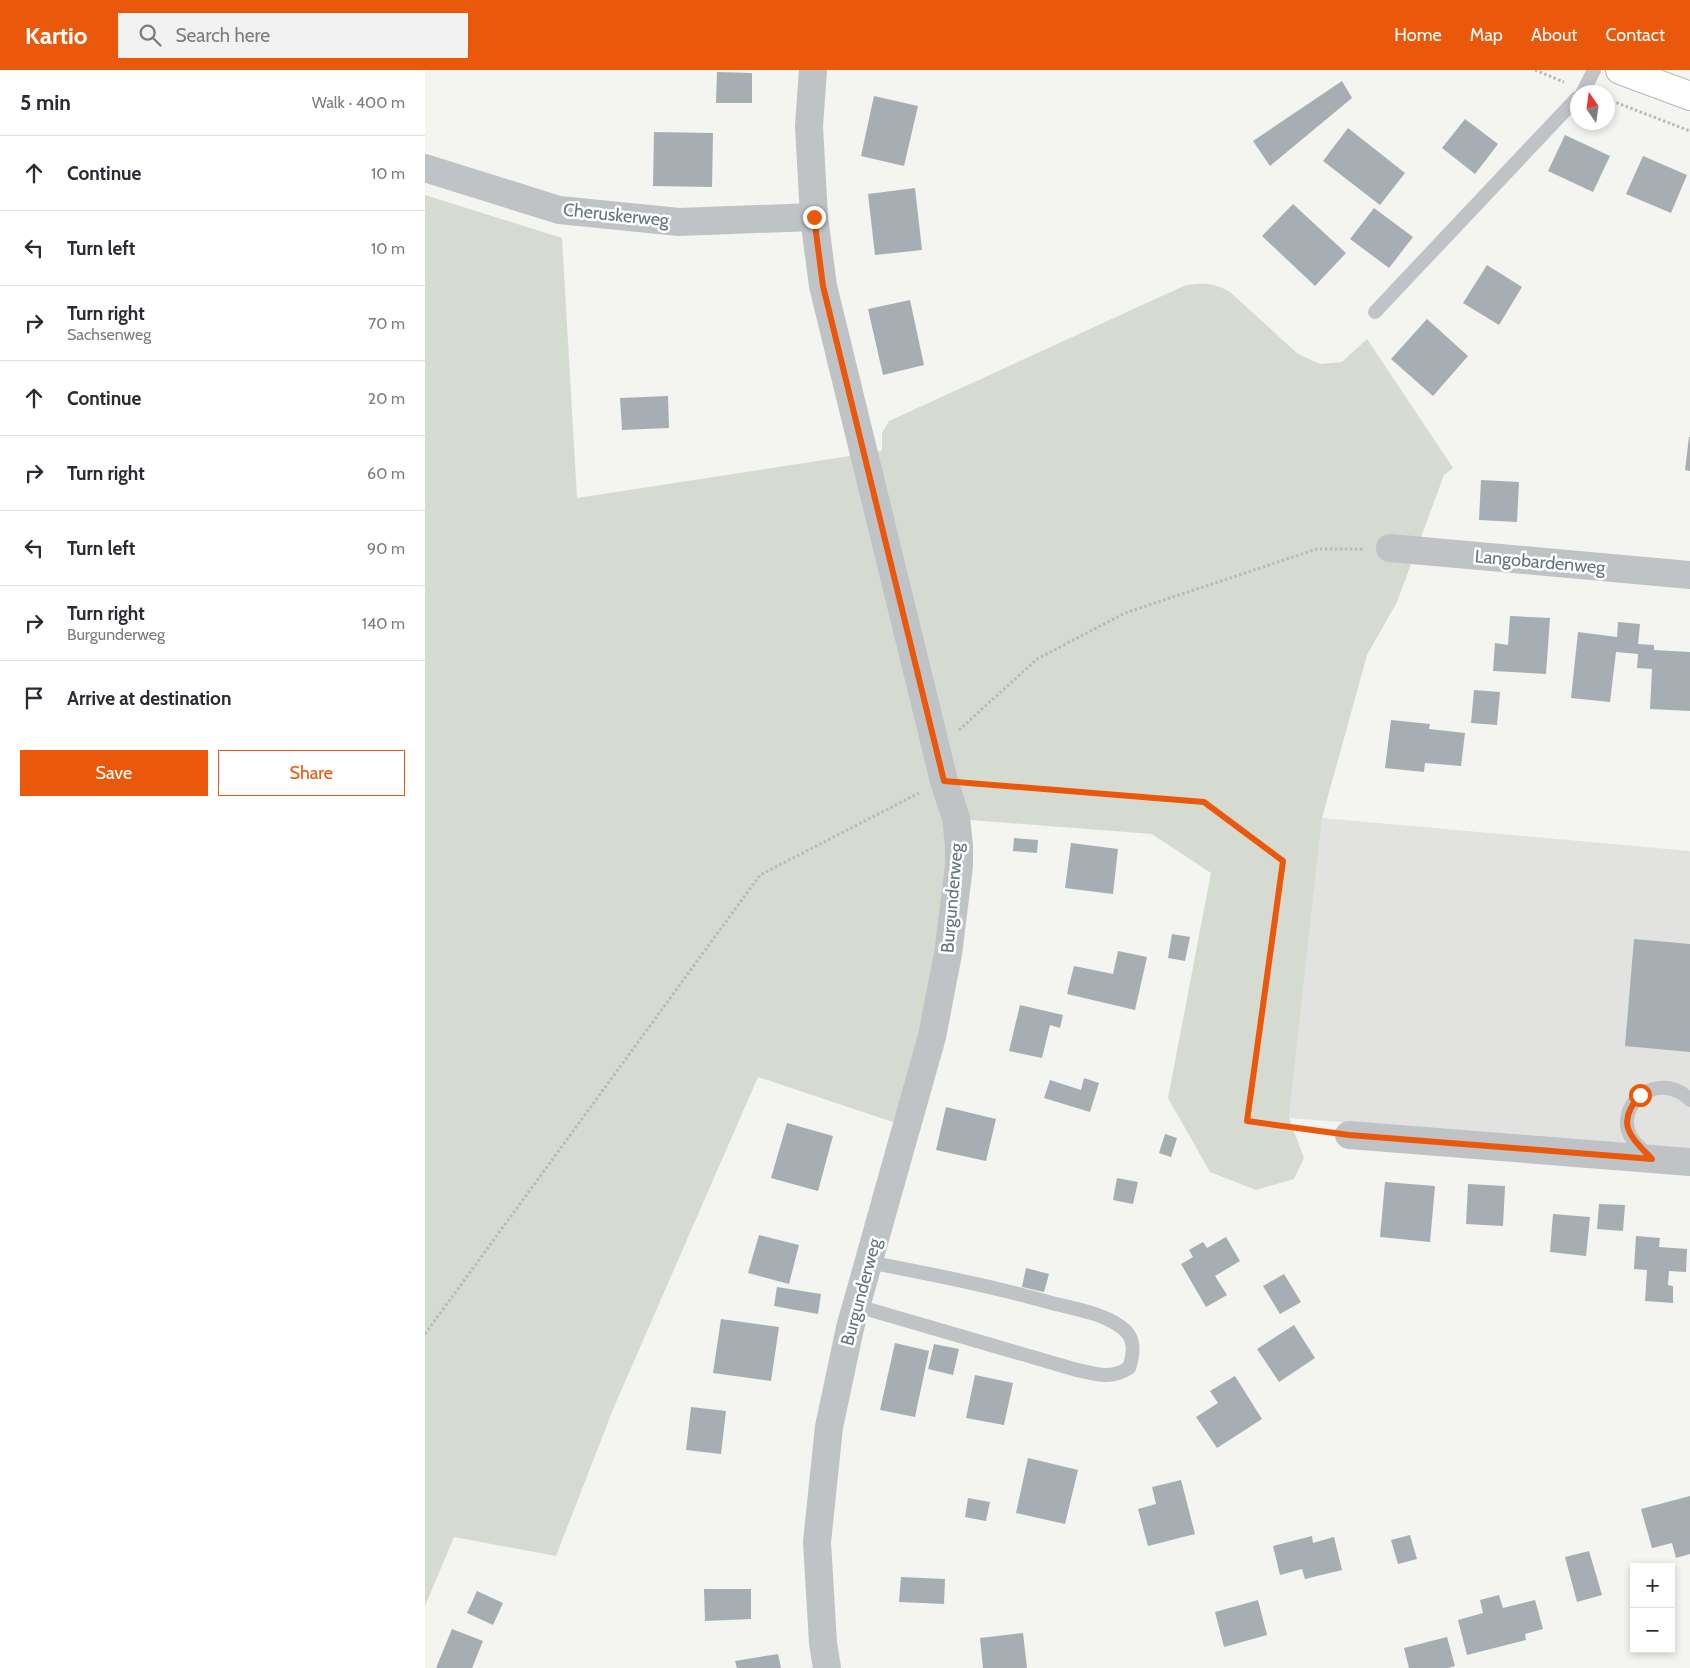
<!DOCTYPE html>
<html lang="en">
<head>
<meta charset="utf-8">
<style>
  :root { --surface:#fff; --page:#f2f2f3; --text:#2b2b33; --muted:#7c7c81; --line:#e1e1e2; --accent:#ea580c }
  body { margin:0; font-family:Cabin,sans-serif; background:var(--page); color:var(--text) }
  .controls { position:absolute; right:15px; bottom:15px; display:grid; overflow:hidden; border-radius:0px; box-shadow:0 2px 8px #0003 }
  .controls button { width:45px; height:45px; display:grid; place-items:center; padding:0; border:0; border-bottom:1px solid var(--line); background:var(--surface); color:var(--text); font:25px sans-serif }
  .compass { position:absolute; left:1145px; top:15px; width:45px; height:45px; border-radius:50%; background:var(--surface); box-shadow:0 2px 8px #0003; rotate:347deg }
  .stop { position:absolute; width:15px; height:15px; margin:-11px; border:4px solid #ea580c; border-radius:50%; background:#fff }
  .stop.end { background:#ea580c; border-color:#fff; box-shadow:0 1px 5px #0008 }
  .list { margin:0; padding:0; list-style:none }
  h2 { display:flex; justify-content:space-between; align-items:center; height:65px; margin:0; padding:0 20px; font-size:21px }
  h2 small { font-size:16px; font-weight:400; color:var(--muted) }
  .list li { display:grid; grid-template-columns:32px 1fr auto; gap:15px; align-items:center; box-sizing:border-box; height:75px; padding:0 20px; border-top:1px solid var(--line) }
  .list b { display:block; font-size:19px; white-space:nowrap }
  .list p { margin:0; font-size:16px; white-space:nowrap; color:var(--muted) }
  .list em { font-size:16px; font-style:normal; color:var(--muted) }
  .actions { display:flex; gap:10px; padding:15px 20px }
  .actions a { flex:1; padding:11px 0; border:1px solid var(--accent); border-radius:0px; text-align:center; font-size:18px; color:var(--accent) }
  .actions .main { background:var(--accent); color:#fff }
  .icon { flex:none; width:28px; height:28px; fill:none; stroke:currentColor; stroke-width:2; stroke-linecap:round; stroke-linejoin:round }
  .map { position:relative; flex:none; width:1265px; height:1598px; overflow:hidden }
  header { display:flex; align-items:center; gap:30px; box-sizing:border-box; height:70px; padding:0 25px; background:var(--accent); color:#fff }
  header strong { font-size:24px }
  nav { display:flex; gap:28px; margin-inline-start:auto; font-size:18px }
  .search { width:350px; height:45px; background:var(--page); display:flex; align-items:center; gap:12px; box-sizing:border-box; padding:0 18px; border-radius:0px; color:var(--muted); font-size:19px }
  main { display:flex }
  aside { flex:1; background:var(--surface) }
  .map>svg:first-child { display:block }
</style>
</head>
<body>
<header>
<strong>Kartio</strong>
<div class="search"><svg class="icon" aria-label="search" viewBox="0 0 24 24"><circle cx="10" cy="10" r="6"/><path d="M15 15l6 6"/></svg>Search here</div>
<nav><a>Home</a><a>Map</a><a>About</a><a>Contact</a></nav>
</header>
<main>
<aside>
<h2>5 min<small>Walk · 400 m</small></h2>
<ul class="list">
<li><svg class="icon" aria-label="ahead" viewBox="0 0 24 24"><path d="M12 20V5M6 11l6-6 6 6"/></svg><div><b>Continue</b></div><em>10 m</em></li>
<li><svg class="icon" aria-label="left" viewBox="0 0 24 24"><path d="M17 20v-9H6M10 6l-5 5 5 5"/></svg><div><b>Turn left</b></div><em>10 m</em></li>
<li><svg class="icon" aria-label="right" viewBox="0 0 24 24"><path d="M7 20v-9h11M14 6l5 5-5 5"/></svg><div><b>Turn right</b><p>Sachsenweg</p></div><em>70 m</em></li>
<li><svg class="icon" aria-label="ahead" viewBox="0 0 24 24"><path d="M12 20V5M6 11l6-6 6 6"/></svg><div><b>Continue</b></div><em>20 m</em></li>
<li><svg class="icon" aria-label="right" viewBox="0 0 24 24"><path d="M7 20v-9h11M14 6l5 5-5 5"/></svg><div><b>Turn right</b></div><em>60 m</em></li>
<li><svg class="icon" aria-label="left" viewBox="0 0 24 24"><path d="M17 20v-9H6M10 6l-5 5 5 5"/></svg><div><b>Turn left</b></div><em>90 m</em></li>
<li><svg class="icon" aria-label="right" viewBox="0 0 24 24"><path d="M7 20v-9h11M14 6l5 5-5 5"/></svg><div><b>Turn right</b><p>Burgunderweg</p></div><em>140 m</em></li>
<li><svg class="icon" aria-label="arrive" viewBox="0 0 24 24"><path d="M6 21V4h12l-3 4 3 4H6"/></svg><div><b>Arrive at destination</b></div></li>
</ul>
<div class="actions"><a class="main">Save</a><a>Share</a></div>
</aside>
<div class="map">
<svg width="1265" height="1598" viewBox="0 0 1265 1598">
  <rect width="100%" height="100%" fill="#f4f4f1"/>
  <!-- built -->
  <polygon fill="#e2e3e1" points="897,748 1265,781 1265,1080 864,1048"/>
  <!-- green -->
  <path fill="#d6dbd2" d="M0 125 137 168 152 428 457 381V363L464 351 761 215C779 213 788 212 805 222L873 284 895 294 917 292 942 269 1028 398 1019 405 972 532 942 585 897 748 864 1048 879 1088 869 1109 831 1120 785 1102 743 1028 786 803 727 764 545 750 548 779 547 798 536 886 521 969 495 1061 333 1007 189 1337 131 1486 29 1467 0 1536Z"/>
  <!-- building -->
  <g fill="#a7aeb3">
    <polygon points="292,2 327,3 327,33 291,33"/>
    <polygon points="917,11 927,28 845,96 828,71"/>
    <polygon points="449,26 493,36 479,96 436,86"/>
    <polygon points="1040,49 1073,74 1050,104 1017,78"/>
    <polygon points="923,58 980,103 955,135 898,91"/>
    <polygon points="229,62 288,63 287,117 228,116"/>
    <polygon points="1140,65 1185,86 1168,122 1123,101"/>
    <polygon points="1218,86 1262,105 1246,143 1201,124"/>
    <polygon points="490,118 497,180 450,185 443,124"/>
    <polygon points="868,134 921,183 890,216 837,166"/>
    <polygon points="949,138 988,167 964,198 925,169"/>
    <polygon points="1062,195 1097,217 1074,255 1038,233"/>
    <polygon points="485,230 499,295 458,305 443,239"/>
    <polygon points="1002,249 1043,286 1008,326 966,289"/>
    <polygon points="243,326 244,358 197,360 195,328"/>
    <polygon points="1264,367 1265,367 1265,401 1260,400"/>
    <polygon points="1056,410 1094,412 1092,452 1054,450"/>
    <polygon points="1085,546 1125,548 1121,604 1068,601 1070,573 1083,575"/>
    <polygon points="1193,552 1215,554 1213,574 1229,575 1229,580 1265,582 1265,641 1225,639 1227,599 1212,598 1213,584 1191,582 1185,632 1146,628 1153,562 1192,567"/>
    <polygon points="1049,620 1075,622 1072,655 1046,653"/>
    <polygon points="966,650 1005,654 1004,659 1040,663 1036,696 1000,693 999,702 960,698"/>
    <polygon points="589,768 613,770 612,783 588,781"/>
    <polygon points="646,773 693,779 688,824 640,818"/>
    <polygon points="747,864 765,867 760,891 743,888"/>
    <polygon points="1209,869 1265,874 1265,982 1200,976"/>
    <polygon points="693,881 722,887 710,940 642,924 649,896 688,904"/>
    <polygon points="595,935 638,945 635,958 625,955 617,988 584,981"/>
    <polygon points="659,1008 674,1013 665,1042 619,1028 625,1010 656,1020"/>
    <polygon points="521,1037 571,1049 561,1091 511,1080"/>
    <polygon points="362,1053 408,1066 393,1121 346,1108"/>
    <polygon points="740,1064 752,1068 746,1087 734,1083"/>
    <polygon points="692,1108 713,1112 708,1134 688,1130"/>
    <polygon points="960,1112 1010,1116 1005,1172 955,1167"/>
    <polygon points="1043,1114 1080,1116 1078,1156 1041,1154"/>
    <polygon points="1174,1134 1200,1135 1198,1161 1172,1159"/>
    <polygon points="1128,1144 1165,1147 1161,1186 1125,1182"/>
    <polygon points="334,1165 374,1175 364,1214 323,1203"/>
    <polygon points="1211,1166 1235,1168 1234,1177 1262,1179 1261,1202 1244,1201 1243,1215 1248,1216 1248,1233 1220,1231 1222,1200 1209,1199"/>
    <polygon points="801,1167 815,1191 790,1206 802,1225 781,1237 756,1194 768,1187 764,1180 778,1172 782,1178"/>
    <polygon points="601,1198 624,1204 619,1222 597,1217"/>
    <polygon points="859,1204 876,1232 855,1244 838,1216"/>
    <polygon points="352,1217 396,1224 393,1244 349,1236"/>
    <polygon points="296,1249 354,1257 346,1311 288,1303"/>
    <polygon points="869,1255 890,1288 854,1312 832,1279"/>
    <polygon points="470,1273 504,1281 490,1347 455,1340"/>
    <polygon points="509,1274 534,1279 528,1305 503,1299"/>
    <polygon points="550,1305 588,1313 579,1355 541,1348"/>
    <polygon points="810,1306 837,1349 792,1378 771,1347 793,1333 785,1321"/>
    <polygon points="266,1337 301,1341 296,1384 261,1380"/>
    <polygon points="603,1388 653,1400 640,1454 591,1443"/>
    <polygon points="756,1410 770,1464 723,1476 713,1439 731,1434 727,1417"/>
    <polygon points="1265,1426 1265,1484 1251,1488 1247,1473 1227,1478 1216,1439"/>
    <polygon points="543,1428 565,1432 561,1451 540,1447"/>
    <polygon points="985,1465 992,1489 973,1494 966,1470"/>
    <polygon points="887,1466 888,1473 909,1467 917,1500 880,1509 877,1499 855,1505 848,1476"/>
    <polygon points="1164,1481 1177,1525 1152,1532 1140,1487"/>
    <polygon points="476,1507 520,1509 519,1534 474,1532"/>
    <polygon points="279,1519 326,1519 326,1549 280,1551"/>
    <polygon points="52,1521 78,1533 68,1555 42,1543"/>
    <polygon points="1074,1525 1078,1538 1110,1530 1118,1559 1100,1564 1101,1570 1042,1585 1033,1550 1058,1543 1055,1530"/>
    <polygon points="833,1530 842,1565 799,1577 790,1542"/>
    <polygon points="27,1559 58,1571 47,1598 11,1598"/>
    <polygon points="598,1563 602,1598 558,1598 555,1568"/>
    <polygon points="1022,1567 1030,1596 1023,1598 984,1598 979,1578"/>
    <polygon points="353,1584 356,1598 312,1598 310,1591"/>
  </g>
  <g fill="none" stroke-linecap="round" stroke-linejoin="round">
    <!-- secondary casing -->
    <g stroke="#b2b7ba" stroke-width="30">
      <polyline id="secondary" points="1195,0 1265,26"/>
    </g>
    <!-- path -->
    <g stroke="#b7babc" stroke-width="3" stroke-dasharray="2.5 2.5" stroke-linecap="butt">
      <polyline points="1110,0 1139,12"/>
      <polyline points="1182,29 1265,61"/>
      <polyline points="534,660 612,589 700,543 892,479 939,479"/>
      <polyline points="550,713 779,732 858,791 822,1051 899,1061"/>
      <polyline points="0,1264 335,805 494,723"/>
    </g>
    <!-- lane -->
    <g stroke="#bfc3c6" stroke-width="14">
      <polyline points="1158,22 1169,0"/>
      <polyline points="950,242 1152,28"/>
      <path d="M1225 1087C1219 1081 1210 1074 1206 1067 1188 1035 1234 998 1265 1030"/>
      <path d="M432 1236 652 1300C674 1304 684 1310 704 1298 709 1283 711 1267 696 1257 677 1243 650 1239 627 1233 567 1216 505 1204 444 1192"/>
    </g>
    <!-- street -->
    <g stroke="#bfc3c6" stroke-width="28">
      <polyline points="388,0 384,56 389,147 398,216 519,711 531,748 534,776 534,796 523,884 507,966 425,1258 404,1357 392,1472 398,1573 402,1598"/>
      <polyline points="0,98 134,140 254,152 389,147"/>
      <polyline points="965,478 1265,505"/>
      <polyline points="924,1065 1265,1092"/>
    </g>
    <!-- secondary -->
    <use href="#secondary" stroke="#fff" stroke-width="28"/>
  </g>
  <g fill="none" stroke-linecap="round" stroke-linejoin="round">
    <!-- route -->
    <path stroke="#ea580c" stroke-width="6" d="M389 147 398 216 519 711 779 732 858 791 822 1051 924 1065 1227 1089C1205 1066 1190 1054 1215 1025"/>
  </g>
  <g text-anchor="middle" stroke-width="5" stroke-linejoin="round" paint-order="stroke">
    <!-- street labels -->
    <g font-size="18" fill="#65757f" stroke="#fff">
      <text transform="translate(191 145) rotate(6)" y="6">Cheruskerweg</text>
      <text transform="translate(1115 492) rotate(5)" y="6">Langobardenweg</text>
      <text transform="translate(527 828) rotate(-85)" y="6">Burgunderweg</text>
      <text transform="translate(436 1222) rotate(-75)" y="6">Burgunderweg</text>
    </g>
  </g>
</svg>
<div class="controls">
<button>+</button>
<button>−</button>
</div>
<svg class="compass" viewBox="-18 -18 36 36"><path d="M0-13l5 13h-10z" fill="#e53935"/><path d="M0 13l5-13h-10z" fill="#7c7c81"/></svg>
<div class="stop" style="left:1215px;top:1025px"></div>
<div class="stop end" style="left:389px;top:147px"></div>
</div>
</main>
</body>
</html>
